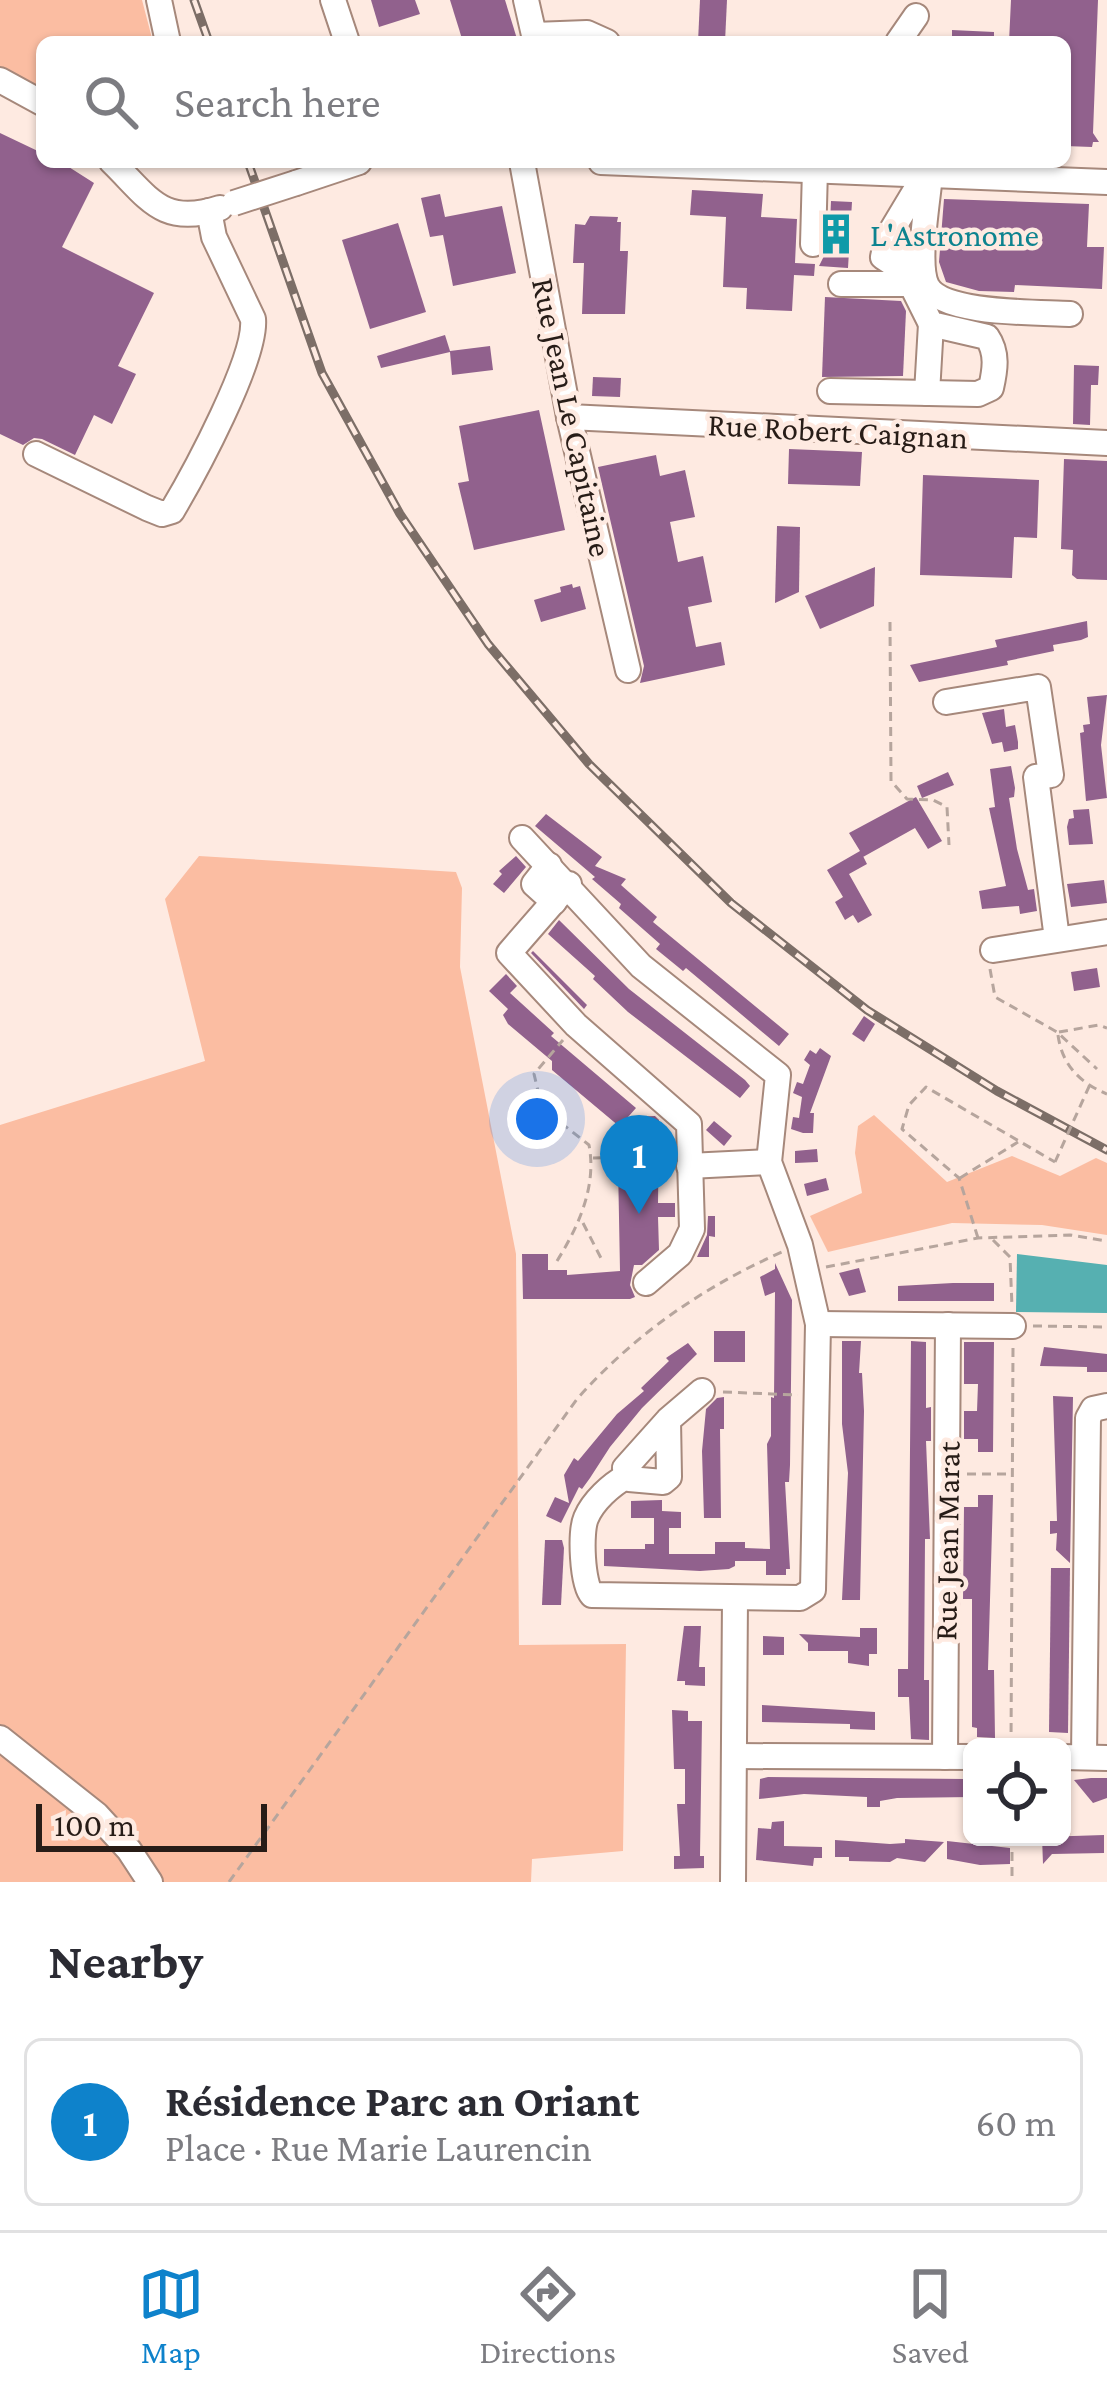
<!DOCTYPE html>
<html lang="en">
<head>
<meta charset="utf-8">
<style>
  :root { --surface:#fff; --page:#f7f7f7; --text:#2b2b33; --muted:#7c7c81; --line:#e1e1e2; --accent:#0e82cb }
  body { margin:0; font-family:"Crimson Pro",serif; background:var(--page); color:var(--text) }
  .controls { position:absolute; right:36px; bottom:36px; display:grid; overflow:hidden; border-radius:18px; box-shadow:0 3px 9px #0004 }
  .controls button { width:108px; height:108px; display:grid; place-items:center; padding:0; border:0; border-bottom:3px solid var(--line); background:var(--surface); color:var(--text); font:60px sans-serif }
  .scale { position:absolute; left:36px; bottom:30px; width:231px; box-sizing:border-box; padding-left:12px; border:6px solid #271c17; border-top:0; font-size:33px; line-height:42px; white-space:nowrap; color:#271c17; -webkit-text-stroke:9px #feeae1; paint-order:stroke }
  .you { position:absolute; left:537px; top:1119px; width:42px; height:42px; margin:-30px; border:9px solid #fff; border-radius:50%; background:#1a73e8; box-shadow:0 0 0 18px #1a73e833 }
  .badge { display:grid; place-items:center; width:78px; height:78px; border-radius:50%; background:var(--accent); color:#fff; font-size:39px; font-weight:700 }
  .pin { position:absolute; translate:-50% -99px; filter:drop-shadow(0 3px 6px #0008) }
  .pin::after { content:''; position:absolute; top:63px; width:42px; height:36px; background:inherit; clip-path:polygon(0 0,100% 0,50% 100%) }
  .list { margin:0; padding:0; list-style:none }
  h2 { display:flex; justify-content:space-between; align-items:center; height:156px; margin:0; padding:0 48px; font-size:51px }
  h2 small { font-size:39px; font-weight:400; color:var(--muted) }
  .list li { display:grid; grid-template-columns:78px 1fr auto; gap:36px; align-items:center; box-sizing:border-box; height:168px; margin:0 24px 24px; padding:0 24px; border:3px solid var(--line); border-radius:18px }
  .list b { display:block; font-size:45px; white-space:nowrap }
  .list p { margin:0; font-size:39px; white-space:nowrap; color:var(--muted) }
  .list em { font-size:39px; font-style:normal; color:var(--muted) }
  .icon { flex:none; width:66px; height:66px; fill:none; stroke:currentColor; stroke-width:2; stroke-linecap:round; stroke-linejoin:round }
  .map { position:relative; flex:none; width:1107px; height:1882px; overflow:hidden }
  .search { position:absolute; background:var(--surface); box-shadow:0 3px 9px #0004; left:36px; right:36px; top:36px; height:132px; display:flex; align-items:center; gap:30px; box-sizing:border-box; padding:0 42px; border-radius:18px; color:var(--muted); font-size:45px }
  .sheet { height:348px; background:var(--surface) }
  nav { display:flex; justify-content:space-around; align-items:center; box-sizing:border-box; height:168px; border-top:3px solid var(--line); background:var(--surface); font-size:33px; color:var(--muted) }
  nav a { display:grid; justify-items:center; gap:6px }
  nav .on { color:var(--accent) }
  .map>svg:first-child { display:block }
</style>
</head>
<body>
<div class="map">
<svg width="1107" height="1882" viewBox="0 0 1107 1882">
  <rect width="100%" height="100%" fill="#feeae1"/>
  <!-- green -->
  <g fill="#fbbda2">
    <polygon points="0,0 142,0 153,42 42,42 42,107 0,94"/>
    <polygon points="199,856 456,872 462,888 460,967 516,1254 519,1645 626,1644 623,1851 532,1859 531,1882 0,1882 0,1125 205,1061 165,899"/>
    <polygon points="874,1115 947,1182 1012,1156 1060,1176 1096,1158 1107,1163 1107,1235 1042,1225 952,1223 828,1252 810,1216 862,1193 855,1153 858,1126"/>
  </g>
  <!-- water -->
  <polygon fill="#56b0b1" points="1017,1254 1107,1265 1107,1313 1016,1312"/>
  <!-- building -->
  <g fill="#91618d">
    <polygon points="371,0 415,0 420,14 379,27"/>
    <polygon points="450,0 505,0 518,42 463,42"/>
    <polygon points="700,0 727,0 725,42 698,42"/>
    <polygon points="1011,0 1098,0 1093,133 1099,142 1093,142 1092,147 1065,146 1065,42 1009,42"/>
    <polygon points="952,30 994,32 994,42 952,42"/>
    <polygon points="0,133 42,153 42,162 61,162 94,183 62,247 154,293 118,366 136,374 112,424 94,415 75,455 42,439 34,438 23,445 0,434"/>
    <polygon points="692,190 763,194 761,217 797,219 795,263 815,264 814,276 794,275 792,311 746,309 747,288 723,287 726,217 690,215"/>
    <polygon points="440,194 445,217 502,206 516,273 453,286 443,235 430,237 421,198"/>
    <polygon points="944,199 1089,204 1087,247 1104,247 1102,289 1015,285 1014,292 979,291 946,282 939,262"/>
    <polygon points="831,201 852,202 848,268 819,266 829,246"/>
    <polygon points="590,216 618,217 617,222 621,222 620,251 628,251 625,314 582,314 584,263 573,263 575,224 585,225"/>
    <polygon points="398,223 426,312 370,329 342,240"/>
    <polygon points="825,297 901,301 906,311 903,376 822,377"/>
    <polygon points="445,335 450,351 490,346 493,370 452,375 450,352 381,368 377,356"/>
    <polygon points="1074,365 1099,366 1098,385 1091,385 1090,425 1073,424"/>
    <polygon points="593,377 621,378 620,397 592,396"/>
    <polygon points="539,410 565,530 474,550 458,483 469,481 459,426"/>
    <polygon points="789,449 862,452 860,486 788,484"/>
    <polygon points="656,455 660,476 685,470 695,517 670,522 678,562 703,556 712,602 688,607 696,647 721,642 725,665 640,683 644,666 598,467"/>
    <polygon points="1064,459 1107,461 1107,580 1077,579 1072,575 1073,550 1061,549"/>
    <polygon points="923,475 1039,480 1037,538 1014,537 1012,578 920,575"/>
    <polygon points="777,526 800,527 799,592 775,603"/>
    <polygon points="875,567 874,606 820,629 805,596"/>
    <polygon points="572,584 573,588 580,586 586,609 541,622 534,600 561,592 560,587"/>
    <polygon points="1087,621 1088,637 1081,640 1053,645 1054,651 1007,661 1008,665 919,682 910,665 997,647 995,640"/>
    <polygon points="1107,695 1101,745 1107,798 1086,801 1080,733 1084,732 1083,725 1090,724 1087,697"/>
    <polygon points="1004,709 1006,727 1015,725 1018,742 1018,749 1004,752 1002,742 992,744 982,713"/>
    <polygon points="1011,766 1015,788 1014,797 1009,798 1017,849 1028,890 1034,889 1037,911 1020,914 1019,906 982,909 979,891 1006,886 989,808 995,807 990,769"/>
    <polygon points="948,772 954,785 922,798 917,786"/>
    <polygon points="916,797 942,841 928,849 915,828 863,857 862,854 867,864 849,874 872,915 858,923 853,915 845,920 835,902 843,897 827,870 860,851 849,833"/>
    <polygon points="1089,809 1093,844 1069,845 1067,827 1069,819 1074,818 1073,810"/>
    <polygon points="546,814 602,857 595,866 626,879 621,885 657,917 653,922 789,1034 779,1046 686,968 683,971 656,949 660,944 619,908 621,904 592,879 595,877 535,826"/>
    <polygon points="516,856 526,867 504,893 493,884 502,874 499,871"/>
    <polygon points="1104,880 1107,903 1071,907 1067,884"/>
    <polygon points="559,920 629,989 745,1080 750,1086 740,1098 628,1012 593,979 595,976 548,934"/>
    <polygon points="533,951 587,1005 584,1009 531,953"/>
    <polygon points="1097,968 1100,987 1074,991 1071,972"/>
    <polygon points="506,974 517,986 510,993 554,1033 551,1036 636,1108 628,1117 655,1116 659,1120 658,1203 675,1203 675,1217 658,1217 659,1250 642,1265 634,1265 630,1285 635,1297 630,1299 523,1299 522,1254 548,1254 548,1270 567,1270 567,1275 620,1271 618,1164 626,1164 626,1132 552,1070 552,1061 508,1024 503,1015 508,1009 489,991"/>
    <polygon points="864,1016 875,1024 864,1042 852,1034"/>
    <polygon points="820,1048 831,1056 810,1113 814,1113 813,1133 803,1133 791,1129 793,1117 799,1118 802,1097 793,1093 797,1082 803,1084 810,1065 804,1060 810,1050 816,1054"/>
    <polygon points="714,1121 732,1136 724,1146 706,1130"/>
    <polygon points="817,1149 818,1162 795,1163 795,1151"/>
    <polygon points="826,1178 829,1190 807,1196 804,1184"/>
    <polygon points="708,1216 715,1216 715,1237 709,1236 709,1257 697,1257 707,1235"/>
    <polygon points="775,1263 792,1300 790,1465 789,1482 785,1482 790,1569 786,1569 786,1575 766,1575 766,1561 735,1561 735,1566 729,1569 700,1571 604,1566 604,1549 645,1549 645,1544 654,1544 654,1518 631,1518 631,1501 662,1500 662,1511 681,1512 681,1528 669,1528 669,1554 715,1554 715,1542 745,1542 745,1548 770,1549 767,1444 771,1436 771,1397 774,1398 775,1292 765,1296 760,1277 775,1269"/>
    <polygon points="859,1268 866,1292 849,1296 839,1273"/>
    <polygon points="953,1283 994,1283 994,1301 898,1301 898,1286"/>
    <rect x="714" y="1331" width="31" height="31"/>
    <polygon points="842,1341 861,1341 859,1373 862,1373 864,1411 860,1600 842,1600 848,1473 842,1424"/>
    <polygon points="911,1341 926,1342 926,1408 931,1407 931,1441 926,1441 930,1539 925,1539 924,1680 929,1680 929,1740 911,1739 909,1697 898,1697 898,1669 908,1669"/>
    <polygon points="964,1342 994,1342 993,1452 978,1452 978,1439 964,1439 964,1411 977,1411 978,1384 964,1384"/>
    <polygon points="688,1343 697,1354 642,1408 610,1447 590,1478 582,1489 579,1487 561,1523 546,1516 555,1497 569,1503 564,1475 574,1458 578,1461 617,1414 644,1391 641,1388 669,1361 666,1358"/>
    <polygon points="1044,1347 1107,1354 1107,1372 1087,1372 1087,1367 1040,1366"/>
    <polygon points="1053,1396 1073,1397 1070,1563 1056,1550 1057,1533 1050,1534 1050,1521 1057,1521"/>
    <polygon points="724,1397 724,1429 720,1429 721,1518 704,1518 702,1451 706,1409 717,1398"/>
    <polygon points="978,1495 993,1495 988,1670 994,1670 995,1738 977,1737 977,1728 972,1727 972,1599 963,1599 964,1507 978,1507"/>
    <polygon points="545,1540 562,1540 564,1548 561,1605 542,1605"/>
    <polygon points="1051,1568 1070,1568 1068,1733 1049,1732"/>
    <polygon points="684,1626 701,1626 699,1667 705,1667 705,1686 685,1685 685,1681 677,1681"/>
    <polygon points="860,1628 877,1628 877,1654 869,1654 869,1666 848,1663 848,1651 808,1651 808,1643 799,1634 860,1637"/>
    <polygon points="763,1636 784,1637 784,1655 763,1655"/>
    <polygon points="762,1705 875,1712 875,1730 850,1729 850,1724 762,1722"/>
    <polygon points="672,1710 688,1711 688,1721 702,1721 700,1856 704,1856 704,1868 674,1869 674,1856 680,1856 677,1804 685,1804 685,1769 674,1769"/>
    <polygon points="768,1777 965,1779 972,1780 972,1797 897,1798 880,1801 880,1807 867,1807 867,1797 804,1794 759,1799 760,1779"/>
    <polygon points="1091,1778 1107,1778 1107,1798 1093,1803 1074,1780"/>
    <polygon points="784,1821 784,1846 822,1847 822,1858 814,1858 813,1866 756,1860 758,1828 771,1829 772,1822"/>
    <polygon points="1104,1835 1104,1853 1052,1854 1043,1864 1042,1837"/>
    <polygon points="905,1839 944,1842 925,1862 897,1858 890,1862 849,1861 849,1857 835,1857 835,1840 890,1844 905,1843"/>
    <polygon points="947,1841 1010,1848 1010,1864 980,1865 947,1859"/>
  </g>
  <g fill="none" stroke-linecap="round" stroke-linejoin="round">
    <!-- minor casing -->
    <g stroke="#a6887b" stroke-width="28">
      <g id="minor">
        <polyline points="159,0 168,42"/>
        <polyline points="333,0 347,42"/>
        <polyline points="526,0 534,35 587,33 607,42"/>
        <polyline points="898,42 916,16"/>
        <polyline points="0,80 42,103"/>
        <path d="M112 162C149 198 162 227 220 208"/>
        <polyline points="522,162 569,417 628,670"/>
        <polyline points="601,162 1107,182"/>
        <path d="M930 174C928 201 916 264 927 286 943 315 1039 312 1070 314"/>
        <polyline points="296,183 359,162"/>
        <polyline points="813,244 815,169"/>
        <polyline points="911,253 892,263 883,257 887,238 914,193"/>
        <polyline points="841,284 911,284"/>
        <path d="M830 391 978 394 991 388C995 370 998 353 987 337L931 324 900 262"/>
        <polyline points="927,393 931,324"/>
        <polyline points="569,417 1107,443"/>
        <path d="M36 454 147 508 162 514 172 511C194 474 257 358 253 319L214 237 209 211"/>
        <polyline points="946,702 1038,687 1051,775 1036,777 1057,939"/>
        <path d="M522 838 641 966 778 1075 769 1162 800 1245 818 1324 813 1590 800 1598 592 1595C582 1584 580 1532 586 1518 593 1501 611 1485 627 1476"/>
        <polyline points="549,865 534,884 554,902"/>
        <polyline points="569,884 509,953 576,1025 689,1124 692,1229 680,1254 646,1283"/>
        <polyline points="993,950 1107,932"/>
        <polyline points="689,1166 769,1162"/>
        <polyline points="818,1324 1013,1326"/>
        <polyline points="668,1420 669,1477 663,1482 629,1479 625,1468 668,1420 702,1391"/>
        <polyline points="0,1738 97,1815 129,1850 150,1882"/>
        <polyline points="734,1756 972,1757"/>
        <polyline points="945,1757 948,1325"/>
        <polyline points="1062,1757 1107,1758"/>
        <polyline points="1084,1757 1088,1418 1093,1409 1107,1406"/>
        <polyline points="733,1882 735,1598"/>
      </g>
    </g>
    <!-- path -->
    <g stroke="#b6a59d" stroke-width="3" stroke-dasharray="9 6" stroke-linecap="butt">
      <polyline points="890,622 891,781 907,799 933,800 947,807 949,845"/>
      <polyline points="990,969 995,997 1057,1032 1097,1069"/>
      <polyline points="1059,1032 1099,1025 1107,1028"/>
      <path d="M1058 1035C1062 1065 1080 1083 1107 1094"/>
      <polyline points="593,1158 668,1156"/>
      <polyline points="960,1178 1018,1142"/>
      <polyline points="583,1223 603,1262"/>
      <polyline points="978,1238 959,1178 902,1129 909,1105 926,1087 1055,1162"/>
      <polyline points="993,1240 1010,1257 1012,1307"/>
      <path d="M557 1261C578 1227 597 1187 589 1145L542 1108 534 1074 563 1040"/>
      <polyline points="826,1267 978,1238 1070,1235 1107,1241"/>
      <polyline points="1033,1326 1107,1327"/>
      <polyline points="723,1392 798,1395"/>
      <polyline points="967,1474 1011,1474"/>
      <polyline points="1011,1747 1013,1347"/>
      <polyline points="1012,1837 1012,1882"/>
      <path d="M229 1882 577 1399C635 1334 703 1287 782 1252"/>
    </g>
    <!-- minor -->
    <use href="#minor" stroke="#fff" stroke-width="24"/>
    <!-- rail casing -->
    <g stroke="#7c6e67" stroke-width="9">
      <g id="rail">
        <polyline points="194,0 209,42"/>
        <polyline points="248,162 322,373 400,514 488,644 589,764 731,903 867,1010 997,1091 1107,1150"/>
      </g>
    </g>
    <!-- rail -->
    <use href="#rail" stroke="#feeae1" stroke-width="4.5" stroke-dasharray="14" stroke-linecap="butt"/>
    <!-- minor-bridge casing -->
    <g stroke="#a6887b" stroke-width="28" stroke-linecap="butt">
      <polyline id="minor-bridge" points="234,203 296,183"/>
    </g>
    <!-- path-bridge -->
    <polyline stroke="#b6a59d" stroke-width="3" stroke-dasharray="9 6" stroke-linecap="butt" points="1055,1162 1092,1080"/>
    <!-- minor-bridge -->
    <use href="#minor-bridge" stroke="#fff" stroke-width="24"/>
  </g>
  <!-- icons -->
  <defs>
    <g id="building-bare" transform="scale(3.24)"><path d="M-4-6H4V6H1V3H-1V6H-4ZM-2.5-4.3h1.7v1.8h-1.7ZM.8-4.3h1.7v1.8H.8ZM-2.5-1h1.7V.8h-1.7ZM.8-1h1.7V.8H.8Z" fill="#0f9aa8" stroke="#feeae1" stroke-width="2.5" paint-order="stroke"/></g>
  </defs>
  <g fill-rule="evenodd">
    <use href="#building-bare" x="836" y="234"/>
  </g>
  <g text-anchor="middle" stroke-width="9" stroke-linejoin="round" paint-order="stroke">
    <!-- culture labels -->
    <g font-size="33" fill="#0d838f" stroke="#feeae1" text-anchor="start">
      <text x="870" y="246">L'Astronome</text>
    </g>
    <!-- street labels -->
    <g font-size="33" fill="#271c17" stroke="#feeae1">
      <text transform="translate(573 417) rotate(78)" y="12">Rue Jean Le Capitaine</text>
      <text transform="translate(838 430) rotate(3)" y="12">Rue Robert Caignan</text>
      <text transform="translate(946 1541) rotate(-89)" y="12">Rue Jean Marat</text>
    </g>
  </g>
</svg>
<div class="controls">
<button><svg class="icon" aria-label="locate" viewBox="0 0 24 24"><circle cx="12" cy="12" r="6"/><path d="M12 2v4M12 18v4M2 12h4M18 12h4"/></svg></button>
</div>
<div class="scale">100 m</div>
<div class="you"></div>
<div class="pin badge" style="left:639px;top:1214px">1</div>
<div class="search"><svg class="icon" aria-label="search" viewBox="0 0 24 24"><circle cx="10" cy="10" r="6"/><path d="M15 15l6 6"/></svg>Search here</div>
</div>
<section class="sheet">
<h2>Nearby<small></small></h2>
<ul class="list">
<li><span class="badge">1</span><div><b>Résidence Parc an Oriant</b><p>Place · Rue Marie Laurencin</p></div><em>60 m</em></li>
</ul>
</section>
<nav>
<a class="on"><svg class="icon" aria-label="map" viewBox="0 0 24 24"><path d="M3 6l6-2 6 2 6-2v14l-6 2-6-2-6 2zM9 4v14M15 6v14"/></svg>Map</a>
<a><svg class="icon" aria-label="directions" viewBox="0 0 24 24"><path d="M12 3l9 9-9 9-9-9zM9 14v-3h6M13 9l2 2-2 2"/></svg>Directions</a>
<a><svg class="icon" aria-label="saved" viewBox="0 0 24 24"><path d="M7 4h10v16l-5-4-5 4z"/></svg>Saved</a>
</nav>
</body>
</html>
